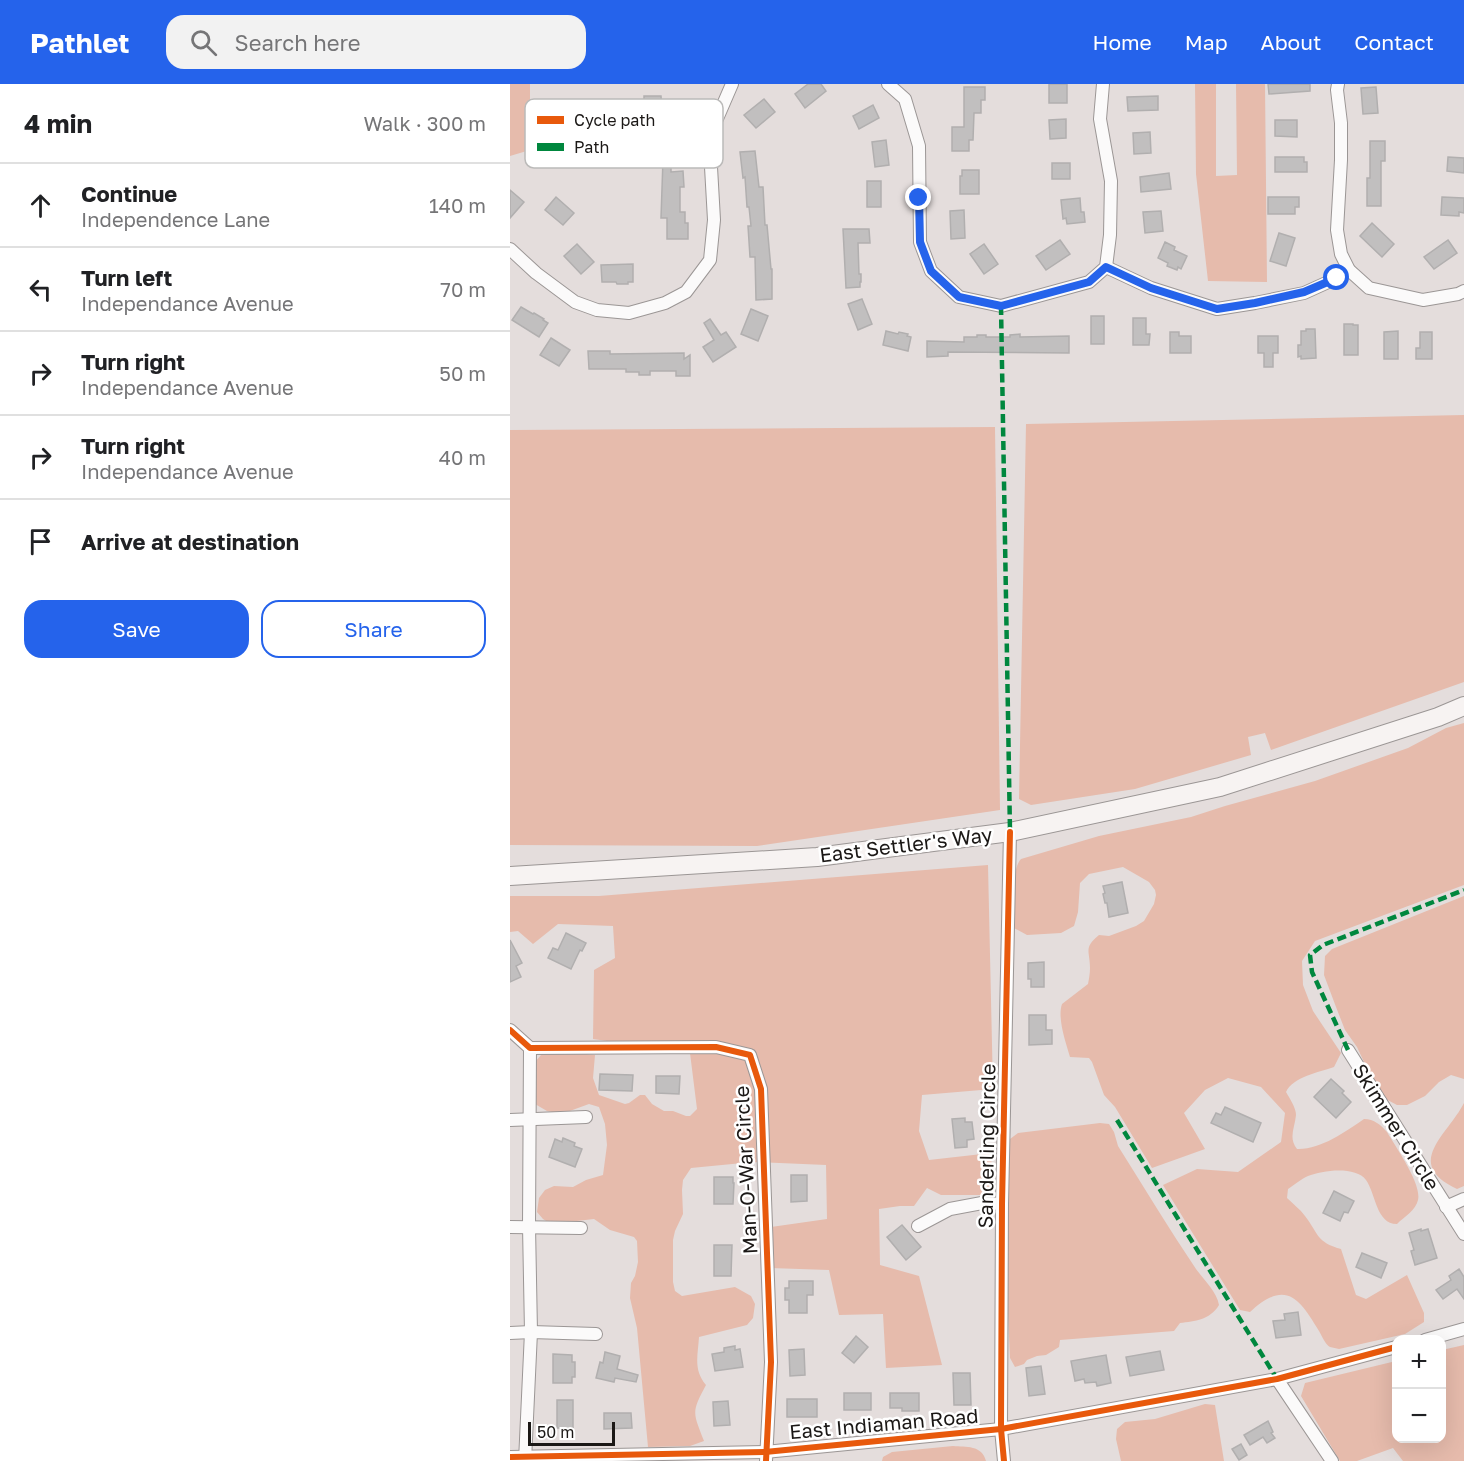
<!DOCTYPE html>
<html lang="en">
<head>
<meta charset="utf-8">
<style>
  :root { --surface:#fff; --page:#f2f2f2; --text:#202124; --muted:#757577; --line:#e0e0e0; --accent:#2563eb }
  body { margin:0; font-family:"Golos Text",sans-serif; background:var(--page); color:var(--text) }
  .controls { position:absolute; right:18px; bottom:18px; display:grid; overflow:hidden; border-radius:12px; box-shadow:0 6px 24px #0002 }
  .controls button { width:54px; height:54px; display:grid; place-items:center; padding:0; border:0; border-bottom:2px solid var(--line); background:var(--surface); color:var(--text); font:30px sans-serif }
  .scale { position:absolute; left:18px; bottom:15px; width:87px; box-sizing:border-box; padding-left:6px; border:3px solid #1b1816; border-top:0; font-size:16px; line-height:21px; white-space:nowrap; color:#1b1816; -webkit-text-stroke:4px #fff; paint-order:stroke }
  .stop { position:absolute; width:18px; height:18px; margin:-14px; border:4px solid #2563eb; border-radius:50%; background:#fff }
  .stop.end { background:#2563eb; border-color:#fff; box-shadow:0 2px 6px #0008 }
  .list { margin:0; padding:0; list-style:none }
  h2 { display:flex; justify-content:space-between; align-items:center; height:78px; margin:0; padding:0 24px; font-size:26px }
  h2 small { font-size:20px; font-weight:400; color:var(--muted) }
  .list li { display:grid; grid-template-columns:39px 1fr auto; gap:18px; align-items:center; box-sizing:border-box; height:84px; padding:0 24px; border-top:2px solid var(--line) }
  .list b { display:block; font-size:22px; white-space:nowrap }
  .list p { margin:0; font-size:20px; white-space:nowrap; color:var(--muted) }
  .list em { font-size:20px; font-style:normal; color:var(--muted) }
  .actions { display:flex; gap:12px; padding:18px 24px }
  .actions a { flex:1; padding:14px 0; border:2px solid var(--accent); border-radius:18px; text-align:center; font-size:21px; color:var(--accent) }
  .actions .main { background:var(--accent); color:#fff }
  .icon { flex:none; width:33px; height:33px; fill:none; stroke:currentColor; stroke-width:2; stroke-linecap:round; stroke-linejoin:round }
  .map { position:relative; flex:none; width:954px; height:1377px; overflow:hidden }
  header { display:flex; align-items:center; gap:36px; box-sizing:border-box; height:84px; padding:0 30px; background:var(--accent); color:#fff }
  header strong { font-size:28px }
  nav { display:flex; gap:33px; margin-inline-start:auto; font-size:21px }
  .search { width:420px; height:54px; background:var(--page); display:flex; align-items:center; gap:15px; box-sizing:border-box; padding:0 21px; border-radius:18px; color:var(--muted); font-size:22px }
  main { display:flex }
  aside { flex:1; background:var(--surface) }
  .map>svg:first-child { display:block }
</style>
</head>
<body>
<header>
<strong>Pathlet</strong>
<div class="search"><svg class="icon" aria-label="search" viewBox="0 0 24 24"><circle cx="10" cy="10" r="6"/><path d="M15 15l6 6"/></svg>Search here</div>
<nav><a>Home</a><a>Map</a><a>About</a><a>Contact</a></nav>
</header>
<main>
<aside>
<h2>4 min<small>Walk · 300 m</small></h2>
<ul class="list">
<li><svg class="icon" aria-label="ahead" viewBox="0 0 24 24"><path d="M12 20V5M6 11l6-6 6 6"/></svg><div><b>Continue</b><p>Independence Lane</p></div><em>140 m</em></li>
<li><svg class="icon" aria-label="left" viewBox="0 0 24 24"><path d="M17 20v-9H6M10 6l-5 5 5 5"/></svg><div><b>Turn left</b><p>Independance Avenue</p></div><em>70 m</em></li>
<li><svg class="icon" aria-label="right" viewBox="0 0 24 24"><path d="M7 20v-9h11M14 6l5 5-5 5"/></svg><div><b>Turn right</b><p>Independance Avenue</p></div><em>50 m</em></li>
<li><svg class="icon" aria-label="right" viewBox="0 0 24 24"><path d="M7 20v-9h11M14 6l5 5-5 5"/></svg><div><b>Turn right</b><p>Independance Avenue</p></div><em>40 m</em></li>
<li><svg class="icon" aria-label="arrive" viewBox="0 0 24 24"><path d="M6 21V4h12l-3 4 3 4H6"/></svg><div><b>Arrive at destination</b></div></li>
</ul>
<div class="actions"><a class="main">Save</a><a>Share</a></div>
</aside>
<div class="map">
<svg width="954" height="1377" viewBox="0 0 954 1377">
  <rect width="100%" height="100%" fill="#e4dddc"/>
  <!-- green -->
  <g fill="#e6bbac">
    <polygon points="0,0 20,0 20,66 0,72"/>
    <polygon points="685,0 706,0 706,92 727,91 726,0 755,0 757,198 698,197 686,90"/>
    <polygon points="954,331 954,598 761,666 755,649 738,653 741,671 625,705 521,721 509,715 516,340"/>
    <polygon points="485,343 490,726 247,762 0,761 0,346"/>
    <path d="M954 639V801L805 857 792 877 793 901 803 927 831 969 824 983C809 988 783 993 776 1008 780 1015 786 1024 786 1031 785 1043 778 1054 787 1065 810 1066 835 1048 854 1035 864 1035 871 1041 877 1048 885 1062 912 1100 908 1116 906 1126 894 1133 887 1140 866 1140 866 1110 856 1096 846 1082 813 1086 798 1092 791 1095 784 1101 778 1105L777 1114C783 1120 790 1125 795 1132 809 1150 806 1158 831 1165L846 1211 856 1215 897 1191 914 1229V1238L895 1250 829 1265C826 1264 823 1264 820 1263 815 1260 812 1252 809 1247 789 1214 776 1195 740 1228L730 1226 653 1101 687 1085 728 1088 771 1058 775 1029 751 1003 718 994 695 1006 674 1029 695 1065 642 1084 605 1023 594 1011 582 978 579 974 560 973C556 959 547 934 552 920L578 900C579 895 580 889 580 884 580 867 573 864 589 851L599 852 626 842 634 837 644 820 646 811 645 806 639 798 613 783 579 790 570 799 568 828 564 842 551 849 517 851 504 844C503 839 502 834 502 829 501 816 503 783 511 775L589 752 681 733 715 722 805 697 898 664 936 644Z"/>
    <path d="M478 781 483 1005 412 1011 409 1047 419 1076 481 1069 483 1111H431L417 1104 404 1122H390L369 1125 370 1181 409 1192 432 1281 376 1284 373 1230 329 1231 319 1186 260 1184 261 1143 317 1135 316 1081 243 1078 181 1084 173 1096 172 1106 173 1130 165 1147 163 1156V1198L165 1207 172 1212 225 1203 241 1212 245 1220 243 1234 237 1241 189 1253C188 1271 183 1286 196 1301 181 1329 183 1328 194 1357L180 1362 138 1363 127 1244 120 1214 121 1199 125 1192 128 1178 127 1157 124 1153 100 1146 84 1135 41 1140 33 1135 27 1128 29 1114 35 1106 44 1102 63 1103 76 1096 93 1091 97 1061 95 1040 89 1023 79 1020 57 1028 47 1029 37 1027 25 1020V978L31 971 49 967 85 971 83 994 89 1011 115 1020 119 1019 130 1011H135L142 1020 154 1027H163L176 1032H180L187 1025 180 969 83 955 84 886 105 874 103 842 48 840 23 860 8 847 0 848V812H89Z"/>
    <polygon points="954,812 954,995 941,991 929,998 915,1012 897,1021 887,1021 870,1012 847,963 835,946 826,923 814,891 815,872 822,865"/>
    <path d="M954 1019V1102L947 1105C893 1079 937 1052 954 1019Z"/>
    <path d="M590 1039 599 1040 604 1048 608 1062C634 1103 659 1145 686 1185 694 1196 707 1208 709 1221 700 1236 685 1237 670 1239L664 1247 550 1256 549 1263 536 1271 527 1272 517 1276 514 1280 505 1283 500 1274 497 1207 498 1060 500 1055 508 1049Z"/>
    <polygon points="954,1261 954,1377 893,1377 883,1364 847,1377 830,1377 791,1312 795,1299 886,1277 886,1354 932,1354 932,1266"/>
    <polygon points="695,1320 705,1321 714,1377 611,1377 606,1355 607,1345 615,1338 645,1335"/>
    <path d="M443 1362C456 1363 472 1361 476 1377H372L373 1373 382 1368Z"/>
  </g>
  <!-- building -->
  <g fill="#c1bfbf" stroke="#b1afaf" stroke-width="1.5">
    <polygon points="298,0 311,0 316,7 295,24 285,10"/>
    <rect x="539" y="0" width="18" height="19"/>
    <polygon points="758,0 800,0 800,7 759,10"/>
    <polygon points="454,3 475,3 475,16 471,16 471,29 464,29 463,56 459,56 459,67 442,67 442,43 454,43"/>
    <polygon points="866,3 868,29 853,30 851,4"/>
    <polygon points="134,12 151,12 153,49 159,49 159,61 161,61 161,88 173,87 174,103 170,103 170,128 175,128 175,139 178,139 178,155 157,155 157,134 151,134 153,75 143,75 140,38 134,38"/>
    <polygon points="648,12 648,26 618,27 617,13"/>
    <polygon points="254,15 265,28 246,44 234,31"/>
    <polygon points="363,21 369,34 349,45 343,32"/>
    <polygon points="556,35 556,54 540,55 539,36"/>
    <polygon points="765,36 787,36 787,53 765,52"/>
    <polygon points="640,48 641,69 624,70 623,49"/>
    <polygon points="376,56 379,81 365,83 362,58"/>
    <polygon points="860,57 875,57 875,77 871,77 871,122 857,122 857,94 860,94"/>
    <polygon points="245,67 249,103 253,103 255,141 257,141 261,185 262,185 262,215 246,216 245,173 240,173 238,142 241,142 239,123 237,123 235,93 233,94 230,68"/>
    <polygon points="765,73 794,73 794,78 797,78 797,88 765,88"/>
    <polygon points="938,73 954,74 954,89 937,87"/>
    <rect x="542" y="79" width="18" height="16"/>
    <polygon points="452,86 469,86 469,110 450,110 450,92 452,92"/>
    <polygon points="659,89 661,105 631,108 630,93"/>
    <rect x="357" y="97" width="14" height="26"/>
    <polygon points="0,106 14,118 0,134"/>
    <polygon points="46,113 64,129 53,141 35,126"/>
    <polygon points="758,113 789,113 789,123 785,123 785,130 758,130"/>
    <polygon points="932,113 954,114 954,129 949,128 949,132 931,131"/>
    <polygon points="570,114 571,128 574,128 575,138 557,140 556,134 553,135 551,116"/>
    <polygon points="454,126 455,154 441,155 440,127"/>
    <polygon points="651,127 653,147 635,149 633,128"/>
    <polygon points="862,139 884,160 872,173 850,152"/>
    <polygon points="333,145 359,145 360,159 348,159 349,190 351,190 351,198 350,198 350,203 336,204"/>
    <polygon points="769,149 785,154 776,182 760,177"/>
    <polygon points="550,156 560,170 536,186 526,172"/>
    <polygon points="938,156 947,169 924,185 914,173"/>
    <polygon points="655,158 665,163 664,166 677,172 671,185 668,183 667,186 657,182 658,179 648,174"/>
    <polygon points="67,160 84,178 71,190 54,172"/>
    <polygon points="474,160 488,180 474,190 460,170"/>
    <polygon points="123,180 123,198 118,198 118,200 107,200 106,198 92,198 91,181"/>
    <polygon points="352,215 362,240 348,246 338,220"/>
    <polygon points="11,223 23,230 24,229 34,235 33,236 38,239 29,253 2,236"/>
    <polygon points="241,225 258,232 248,257 231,250"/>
    <rect x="581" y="232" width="13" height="28"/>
    <polygon points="623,234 636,234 636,250 640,250 639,261 623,261"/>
    <polygon points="200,235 211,251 216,248 226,263 203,278 193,263 204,256 194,239"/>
    <polygon points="834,240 843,240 843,241 848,241 848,271 834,271"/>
    <polygon points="796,245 805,245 806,274 791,275 791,272 788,273 788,261 791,261 791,247 796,247"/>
    <polygon points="376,247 388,250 389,248 398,250 397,252 401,253 398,267 373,261"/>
    <polygon points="888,247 888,275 874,275 874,248"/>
    <polygon points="660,248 669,248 669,252 681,252 681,269 660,269"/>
    <polygon points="910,248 922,248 922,275 906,275 906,264 910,264"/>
    <polygon points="510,250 510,253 559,252 559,269 438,268 438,272 417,273 417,257 454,258 454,253 467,253 467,251 476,251 476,253 500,253 500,251"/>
    <polygon points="748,252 768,252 768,269 763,269 763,283 754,283 754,269 748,269"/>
    <polygon points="41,254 60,266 49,282 30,271"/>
    <polygon points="78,267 100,267 100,270 174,269 174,275 180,271 180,292 166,292 166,287 140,287 140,291 129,291 129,288 116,288 116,285 79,285"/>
    <polygon points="612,798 618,829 599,833 597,819 595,819 593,810 595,809 593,802"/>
    <polygon points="56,849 76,859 72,867 70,866 61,885 38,874 43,864 48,866"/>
    <polygon points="0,856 12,879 6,882 11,893 0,898"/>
    <polygon points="534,878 534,903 521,903 521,895 518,895 518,879"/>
    <polygon points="519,931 536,931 536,946 542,946 542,960 519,961"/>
    <polygon points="90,990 123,991 122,1007 89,1006"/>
    <polygon points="146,992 170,992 169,1010 146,1009"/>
    <polygon points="821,995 834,1007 832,1009 841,1018 826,1034 804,1013"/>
    <polygon points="715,1023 751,1039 743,1058 701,1039 706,1029 711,1031"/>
    <polygon points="455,1034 455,1038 462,1038 464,1055 457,1056 457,1063 445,1064 442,1035"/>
    <polygon points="53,1054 65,1059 64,1062 72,1065 65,1083 39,1073 45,1055 52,1058"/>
    <polygon points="281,1091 297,1091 297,1117 281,1118"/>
    <polygon points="204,1093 223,1093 223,1099 224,1099 223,1120 204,1120"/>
    <polygon points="824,1107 844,1117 838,1129 834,1128 830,1137 813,1129"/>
    <polygon points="392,1141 411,1163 396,1176 377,1153"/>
    <polygon points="911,1145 911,1147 918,1145 927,1174 905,1181 901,1167 904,1166 899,1149"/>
    <polygon points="204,1161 222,1161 221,1192 204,1192"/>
    <polygon points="852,1169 877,1179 871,1194 846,1183"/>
    <polygon points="949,1185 954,1193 954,1215 947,1205 933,1215 926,1206 941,1196 939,1192"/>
    <polygon points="279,1197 303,1197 303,1211 297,1211 297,1229 279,1229 279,1216 275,1216 275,1204 279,1204"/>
    <polygon points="788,1228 791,1251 766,1254 763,1237 775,1236 774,1230"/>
    <polygon points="346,1252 358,1263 344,1279 332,1269"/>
    <polygon points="225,1262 225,1266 230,1265 233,1283 205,1287 202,1270 214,1268 214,1264"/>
    <polygon points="294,1265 295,1291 280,1292 279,1266"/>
    <polygon points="650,1267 654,1286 620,1292 616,1273"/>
    <polygon points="95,1268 110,1272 107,1285 128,1291 126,1298 105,1294 104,1298 86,1294 90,1278 93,1279"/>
    <polygon points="43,1270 62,1271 62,1278 65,1278 65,1293 62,1293 62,1299 43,1299"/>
    <polygon points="596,1271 601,1299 587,1302 586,1298 575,1299 574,1295 565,1297 561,1277"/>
    <polygon points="531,1282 535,1310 519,1312 516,1284"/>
    <polygon points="443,1289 460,1289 461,1321 444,1321"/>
    <rect x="334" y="1309" width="27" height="17"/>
    <polygon points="380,1309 409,1309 409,1327 392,1327 392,1324 380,1324"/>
    <rect x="277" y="1315" width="30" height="18"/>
    <rect x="47" y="1316" width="16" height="28"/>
    <polygon points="218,1317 220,1341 204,1342 203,1318"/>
    <polygon points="94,1329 121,1329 122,1344 94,1345"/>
    <polygon points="758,1337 763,1348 761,1349 765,1354 757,1359 753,1353 740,1361 734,1351"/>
    <polygon points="731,1360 737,1371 729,1376 722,1365"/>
  </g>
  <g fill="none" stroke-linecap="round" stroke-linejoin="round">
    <!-- minor casing -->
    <g stroke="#9b9695" stroke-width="14">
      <g id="minor">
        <polyline points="378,0 395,15 409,62 410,158 421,187 449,213 491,222 579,198 596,183 600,151 601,97 590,35 593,0"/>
        <polyline points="828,0 827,6 831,39 831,76 827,146 831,170 839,186 859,204 913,216 948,210 954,207"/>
        <polyline points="0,165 26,189 65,218 87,226 119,229 155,219 176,208 200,176 204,136 201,83 206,37 222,0"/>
        <polyline points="596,183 641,204 707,225 745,219 794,209 827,194 839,186"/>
        <polyline points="0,946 20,964 206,963 240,971 251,1005 261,1278 256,1377"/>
        <polyline points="838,966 954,1150"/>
        <polyline points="0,1036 76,1033"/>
        <polyline points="936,1123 954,1115"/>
        <polyline points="408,1142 440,1125 472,1119 492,1120"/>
        <polyline points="0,1143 71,1144"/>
        <polyline points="0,1249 21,1248 86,1250"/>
        <polyline points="915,1256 954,1245"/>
        <polyline points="767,1295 822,1377"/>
        <polyline points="0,1373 255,1368 491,1345 767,1295 886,1263"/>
        <polyline points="15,1377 21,1248 19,1142 20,964"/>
        <polyline points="494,1377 491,1345 492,1120 500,748"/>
      </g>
    </g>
    <!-- secondary casing -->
    <g stroke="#9b9695" stroke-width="20">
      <polyline id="secondary" points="0,792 307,773 500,748 710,703 928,633 954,622"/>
    </g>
    <!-- minor -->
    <use href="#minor" stroke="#fbfafa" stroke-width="12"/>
    <!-- secondary -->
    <use href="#secondary" stroke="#f7f3f2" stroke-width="18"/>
    <!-- quiet -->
    <g stroke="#00873e" stroke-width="4.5" stroke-dasharray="9 4.5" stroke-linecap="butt">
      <polyline points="491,222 500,748"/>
      <polyline points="838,966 802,888 800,871 813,861 954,806"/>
      <polyline points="607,1036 767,1295"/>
    </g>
    <!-- cycleway casing -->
    <g stroke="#fff" stroke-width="10">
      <g id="cycleway">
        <polyline points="0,946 20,964 206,963 240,971 251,1005 261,1278 256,1377"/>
        <polyline points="0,1373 255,1368 491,1345 767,1295 886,1263"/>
        <polyline points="494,1377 491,1345 492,1120 500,748"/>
      </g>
    </g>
    <!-- cycleway -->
    <use href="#cycleway" stroke="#e8590c" stroke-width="6"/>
  </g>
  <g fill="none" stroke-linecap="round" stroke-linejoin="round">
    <!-- route -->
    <polyline stroke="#2563eb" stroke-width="8" points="409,114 410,158 421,187 449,213 491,222 579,198 596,183 641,204 707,225 745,219 794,208 827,194"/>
  </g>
  <g text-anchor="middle" stroke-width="5" stroke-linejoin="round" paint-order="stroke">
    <!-- street labels -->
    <g font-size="20" fill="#1b1816" stroke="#fff">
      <text transform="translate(396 761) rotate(-7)" y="7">East Settler's Way</text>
      <text transform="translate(886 1043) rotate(58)" y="7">Skimmer Circle</text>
      <text transform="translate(477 1062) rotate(-89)" y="7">Sanderling Circle</text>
      <text transform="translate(236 1086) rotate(-93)" y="7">Man-O-War Circle</text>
      <text transform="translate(374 1340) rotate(-5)" y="7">East Indiaman Road</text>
    </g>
  </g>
  <!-- legend -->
  <rect x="15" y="15" width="198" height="69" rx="9" fill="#fff" stroke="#bbbab9" stroke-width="1.5"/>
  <rect x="27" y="32" width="27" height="8" fill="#e8590c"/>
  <rect x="27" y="59" width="27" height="8" fill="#00873e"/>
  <g font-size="16" fill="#1b1816">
    <text x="64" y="42">Cycle path</text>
    <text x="64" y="69">Path</text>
  </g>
</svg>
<div class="controls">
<button>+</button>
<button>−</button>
</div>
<div class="scale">50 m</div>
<div class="stop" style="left:827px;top:194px"></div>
<div class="stop end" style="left:409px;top:114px"></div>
</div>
</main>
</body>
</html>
